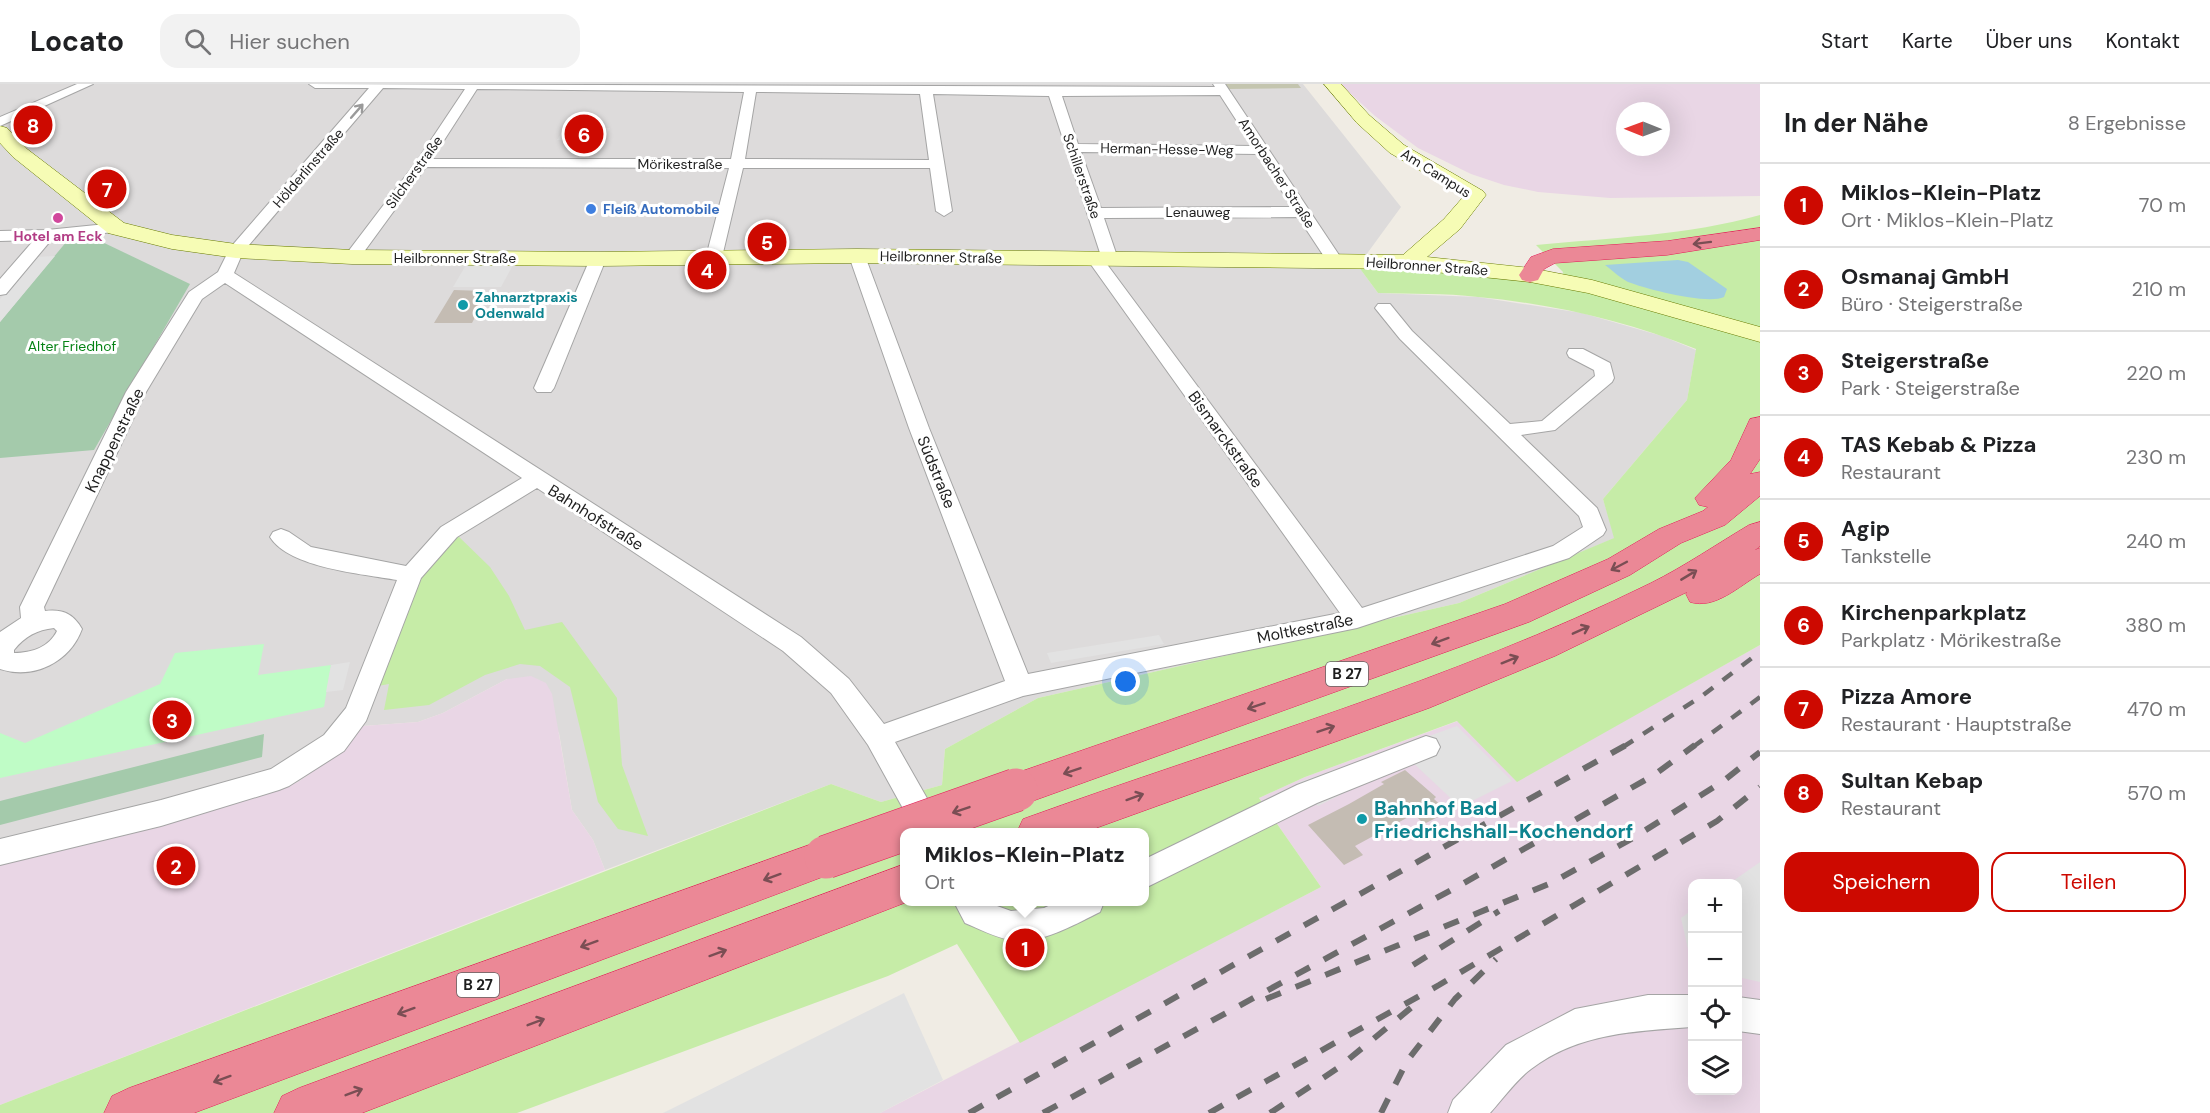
<!DOCTYPE html>
<html lang="de">
<head>
<meta charset="utf-8">
<style>
  :root { --surface:#fff; --page:#f2f2f2; --text:#202124; --muted:#757577; --line:#e0e0e0; --accent:#cd0900 }
  body { margin:0; font-family:"DM Sans",sans-serif; background:var(--page); color:var(--text) }
  .controls { position:absolute; right:18px; bottom:18px; display:grid; overflow:hidden; border-radius:12px; box-shadow:0 6px 24px #0002 }
  .controls button { width:54px; height:54px; display:grid; place-items:center; padding:0; border:0; border-bottom:2px solid var(--line); background:var(--surface); color:var(--text); font:30px sans-serif }
  .compass { position:absolute; left:1616px; top:18px; width:54px; height:54px; border-radius:50%; background:var(--surface); box-shadow:0 6px 24px #0002; rotate:271deg }
  .you { position:absolute; left:1126px; top:598px; width:21px; height:21px; margin:-15px; border:4px solid #fff; border-radius:50%; background:#1a73e8; box-shadow:0 0 0 9px #1a73e833 }
  .badge { display:grid; place-items:center; width:39px; height:39px; border-radius:50%; background:var(--accent); color:#fff; font-size:20px; font-weight:700 }
  .pin { position:absolute; translate:-50% -50%; border:3px solid #fff; box-shadow:0 2px 6px #0006 }
  .popup { position:absolute; left:900px; top:744px; width:249px; height:78px; box-sizing:border-box; display:grid; place-content:center; border-radius:12px; background:var(--surface); filter:drop-shadow(0 2px 4px #0005); font-size:20px; white-space:nowrap; color:var(--muted) }
  .popup b { font-size:22px; color:var(--text) }
  .popup::after { content:''; position:absolute; left:50%; top:100%; margin-left:-12px; border:12px solid transparent; border-top-color:var(--surface) }
  .list { margin:0; padding:0; list-style:none }
  h2 { display:flex; justify-content:space-between; align-items:center; height:78px; margin:0; padding:0 24px; font-size:26px }
  h2 small { font-size:20px; font-weight:400; color:var(--muted) }
  .list li { display:grid; grid-template-columns:39px 1fr auto; gap:18px; align-items:center; box-sizing:border-box; height:84px; padding:0 24px; border-top:2px solid var(--line) }
  .list b { display:block; font-size:22px; white-space:nowrap }
  .list p { margin:0; font-size:20px; white-space:nowrap; color:var(--muted) }
  .list em { font-size:20px; font-style:normal; color:var(--muted) }
  .actions { display:flex; gap:12px; padding:18px 24px }
  .actions a { flex:1; padding:14px 0; border:2px solid var(--accent); border-radius:18px; text-align:center; font-size:21px; color:var(--accent) }
  .actions .main { background:var(--accent); color:#fff }
  .icon { flex:none; width:33px; height:33px; fill:none; stroke:currentColor; stroke-width:2; stroke-linecap:round; stroke-linejoin:round }
  .map { position:relative; flex:none; width:1760px; height:1029px; overflow:hidden }
  header { display:flex; align-items:center; gap:36px; box-sizing:border-box; height:84px; padding:0 30px; background:var(--surface); border-bottom:2px solid var(--line) }
  header strong { font-size:28px }
  nav { display:flex; gap:33px; margin-inline-start:auto; font-size:21px }
  .search { width:420px; height:54px; background:var(--page); display:flex; align-items:center; gap:15px; box-sizing:border-box; padding:0 21px; border-radius:18px; color:var(--muted); font-size:22px }
  main { display:flex }
  aside { flex:1; background:var(--surface) }
  .map>svg:first-child { display:block }
</style>
</head>
<body>
<header>
<strong>Locato</strong>
<div class="search"><svg class="icon" aria-label="search" viewBox="0 0 24 24"><circle cx="10" cy="10" r="6"/><path d="M15 15l6 6"/></svg>Hier suchen</div>
<nav><a>Start</a><a>Karte</a><a>Über uns</a><a>Kontakt</a></nav>
</header>
<main>
<div class="map">
<svg width="1760" height="1029" viewBox="0 0 1760 1029">
  <rect width="100%" height="100%" fill="#f0ece4"/>
  <!-- residential -->
  <polygon fill="#dddbdb" points="0,0 1303,0 1401,123 1358,182 1378,209 1478,213 1582,229 1662,252 1696,266 1687,316 1603,415 1615,454 1459,519 1038,614 945,665 942,701 881,718 831,700 605,786 593,756 572,726 559,649 507,595 443,629 418,638 363,642 323,680 298,698 273,708 0,770"/>
  <!-- industrial -->
  <g fill="#e9d6e5" fill-rule="evenodd">
    <path d="M1340 0H1760V112L1610 114 1538 108 1504 101 1471 90 1418 64 1375 32ZM1625 27H1661V63H1625Z"/>
    <path d="M1760 561V1029H880L1321 803 1259 714 1305 693 1458 637 1517 697ZM1692 800H1738V1006H1692Z"/>
    <polygon points="531,592 546,599 552,610 572,726 593,756 605,786 0,1021 0,770 273,708 298,698 323,680 363,642 418,638 443,629 507,595"/>
  </g>
  <!-- construction -->
  <polygon fill="#c4c5af" points="1223,0 1298,0 1301,4 1227,5"/>
  <!-- grass -->
  <g fill="#c6eca7" fill-rule="evenodd">
    <path d="M1760 131V561L1517 698 1457 637 1305 693 1259 714 1321 803 1020 959 957 860 888 892 517 1029H0V1021L831 700 881 718 942 701 945 665 1038 614 1459 519 1614 454 1603 415 1687 316 1696 265C1627 237 1553 220 1478 213 1445 209 1411 210 1378 209L1358 182 1488 191 1560 203 1563 188 1536 161C1609 154 1690 151 1760 131ZM905 748H1145V818H905Z"/>
    <polygon points="455,449 490,483 509,512 525,546 562,538 617,614 622,681 648,752 618,745 598,718 570,603 540,582 520,580 485,591 429,621 384,626 389,600 372,603 419,491"/>
  </g>
  <!-- cemetery -->
  <g fill="#a4caab">
    <polygon points="98,156 190,200 94,366 0,374 0,238 67,157"/>
    <polygon points="264,650 262,673 0,741 0,717"/>
  </g>
  <!-- park -->
  <polygon fill="#bffcc6" points="264,560 258,591 331,581 324,623 0,694 0,649 25,659 160,600 175,569"/>
  <!-- parking -->
  <g fill="#e2e2e2">
    <polygon points="564,44 610,44 602,60 586,60 588,56 557,56"/>
    <polygon points="55,172 0,238 0,215 35,173"/>
    <polygon points="466,181 513,181 501,203 453,203"/>
    <polygon points="1159,551 1164,560 1051,579 1047,569"/>
    <polygon points="350,578 343,606 326,608 331,581"/>
    <polygon points="1457,642 1512,697 1460,723 1410,676 1318,722 1297,699"/>
    <polygon points="1760,778 1760,898 1738,893 1738,800 1730,799"/>
    <polygon points="1692,826 1692,883 1681,834"/>
    <polygon points="904,909 943,996 880,1029 663,1029"/>
  </g>
  <!-- water -->
  <path fill="#a2cfe0" d="M1678 176 1688 178 1727 205 1724 213C1707 221 1646 205 1628 198 1620 194 1612 186 1605 181Z"/>
  <!-- building -->
  <g fill="#c4bcb3">
    <polygon points="454,206 483,207 475,220 482,220 472,239 434,239"/>
    <polygon points="1405,686 1436,713 1434,715 1448,728 1424,740 1414,730 1355,762 1363,771 1344,781 1308,741 1349,720 1384,700 1381,698"/>
  </g>
  <g fill="none" stroke-linecap="round" stroke-linejoin="round">
    <!-- street casing -->
    <g stroke="#a5a5a5" stroke-width="2">
      <g id="street">
        <polygon points="77,0 93,0 0,42 0,33"/>
        <path d="M309 0 1215 3 1213 0H1225L1343 177 1341 180H1329L1298 133 1104 134 1118 175 1116 178 1106 179 1362 524 1553 462 1583 443 1579 432 1400 255 1375 224 1378 220H1390L1412 247 1510 340 1542 337 1595 292 1594 286 1569 273 1567 269 1569 265H1583L1610 279 1614 294 1612 298 1555 346 1521 351 1597 424 1606 446 1603 451 1569 474 1357 544 1023 612 895 658 945 746 943 748H916L868 661 831 609 783 567 537 404 457 453 421 494 366 637 344 667 289 702 279 706 161 742 0 781V755L161 716 271 685 324 651 346 624 397 496C363 490 289 484 270 453L273 448 281 445 289 448 311 463 406 482 441 443 522 394 225 199 202 215 146 308 44 523 45 527C62 525 73 529 82 545 70 578 34 596 0 585V548L21 534 20 523 126 308 189 208 218 188 230 164 369 4H315ZM383 4 465 5 417 77 344 173 352 178 358 176 426 83 729 84 706 173 714 178 722 173 743 84H930L936 127 944 132 952 127 933 10 1049 12 1101 172H1089L1087 175 1340 529 1028 590 929 344 865 172 857 167 849 172 909 344 1005 597 884 640 849 595 801 553 234 189 243 168ZM477 5 744 8 731 75H432ZM756 8 920 10 929 76 745 75ZM1220 11 1253 62 1078 60 1062 12ZM1081 68 1258 70 1292 123 1101 124ZM54 544 57 547C49 563 32 569 14 569V566C25 552 37 546 54 544Z"/>
        <polygon points="116,139 124,144 122,147 52,155 6,210 0,211 0,195 34,156 0,157 0,147 47,146"/>
        <polygon points="598,170 606,175 554,304 551,308 537,308 534,304 590,175"/>
        <polygon points="1426,652 1436,655 1440,663 1436,671 1317,719 1145,804 1145,775 1297,701"/>
        <path d="M954 818H986L1011 827 1044 824 1057 818H1104L1100 828C1076 840 1037 862 1010 856 995 853 979 845 965 839Z"/>
        <path d="M1648 911H1692V943C1636 947 1578 949 1531 985 1516 996 1503 1015 1490 1029H1448L1453 1016 1506 961 1575 925Z"/>
        <polygon points="1738,913 1760,916 1760,950 1738,947"/>
      </g>
    </g>
    <!-- secondary casing -->
    <g stroke="#687b00" stroke-width="1">
      <polygon id="secondary" points="1324,0 1341,0 1369,31 1404,61 1483,107 1486,111 1460,145 1427,173 1530,184 1592,196 1760,243 1760,258 1588,209 1530,198 1406,185 857,179 598,182 352,180 236,174 172,165 108,149 13,73 0,59 0,42 7,44 27,65 124,139 172,151 236,160 352,166 598,168 857,165 1403,171 1444,135 1464,112 1390,69 1357,39"/>
    </g>
    <!-- highway casing -->
    <g stroke="#e31c58" stroke-width="1">
      <g id="highway">
        <polygon points="1760,144 1760,156 1667,171 1555,179 1544,185 1538,196 1530,198 1522,196 1519,191 1531,173 1553,165 1667,157"/>
        <polygon points="1760,333 1760,375 1750,390 1760,388 1760,412 1725,441 1681,459 1630,491 1529,538 1016,723 1002,718 997,706 1002,694 1505,520 1608,475 1659,445 1703,427 1708,423 1699,421 1695,414 1731,376 1750,335"/>
        <path d="M1760 438V462L1755 466 1760 464V490C1739 502 1715 526 1690 518L1686 510 1687 508 1555 572 1429 624 1085 748H1017L1023 735C1233 659 1450 598 1651 499 1685 482 1717 460 1749 441Z"/>
        <polygon points="826,755 841,760 847,773 841,786 194,1029 104,1029 112,1012 129,1004"/>
        <polygon points="905,780 905,818 907,818 362,1029 274,1029 282,1012 299,1004"/>
      </g>
    </g>
    <!-- street -->
    <use href="#street" fill="#fff" fill-rule="evenodd"/>
    <!-- secondary -->
    <use href="#secondary" fill="#f6fcb5" fill-rule="evenodd"/>
    <!-- highway -->
    <use href="#highway" fill="#eb8896" fill-rule="evenodd"/>
    <!-- rail-far1 -->
    <g stroke="#6c6c6c" stroke-width="4.5" stroke-dasharray="12 12" stroke-linecap="butt">
      <polyline points="1623,663 1702,612 1760,568"/>
      <polyline points="1693,663 1760,613"/>
    </g>
    <!-- rail -->
    <g stroke="#6c6c6c" stroke-width="6" stroke-dasharray="16 16" stroke-linecap="butt">
      <polyline points="1413,881 1499,827"/>
      <polyline points="1266,915 1549,800 1633,754 1722,698 1760,668"/>
      <polyline points="969,1029 1626,661"/>
      <polyline points="1043,1029 1464,799 1654,691 1695,661"/>
      <polyline points="1209,1029 1439,901 1717,737 1760,703"/>
      <polyline points="1270,1029 1338,984 1412,923"/>
      <polyline points="1381,1029 1407,977 1455,915 1496,875"/>
    </g>
    <!-- highway-bridge casing -->
    <g stroke="#e31c58" stroke-width="44" stroke-linecap="butt">
      <polyline id="highway-bridge" points="826,773 1016,706"/>
    </g>
    <!-- highway-bridge -->
    <use href="#highway-bridge" stroke="#eb8896" stroke-width="43"/>
  </g>
  <!-- one-way arrows -->
  <defs><path id="oneway-shaft" d="M-6 0H5M1.5-3L5.5 0L1.5 3" fill="none" stroke-width="1.6" stroke-linecap="round" stroke-linejoin="round" transform="scale(1.5)"/></defs>
  <use stroke="#9a9a9a" href="#oneway-shaft" transform="translate(357 27) rotate(-49)"/>
  <g stroke="#7a4e54">
    <use href="#oneway-shaft" transform="translate(1702 159) rotate(173)"/>
    <use href="#oneway-shaft" transform="translate(1619 482) rotate(152)"/>
    <use href="#oneway-shaft" transform="translate(1689 491) rotate(-31)"/>
    <use href="#oneway-shaft" transform="translate(1581 546) rotate(-24)"/>
    <use href="#oneway-shaft" transform="translate(1440 557) rotate(160)"/>
    <use href="#oneway-shaft" transform="translate(1510 576) rotate(-22)"/>
    <use href="#oneway-shaft" transform="translate(1256 622) rotate(161)"/>
    <use href="#oneway-shaft" transform="translate(1326 645) rotate(-19)"/>
    <use href="#oneway-shaft" transform="translate(1072 687) rotate(161)"/>
    <use href="#oneway-shaft" transform="translate(1135 713) rotate(-20)"/>
    <use href="#oneway-shaft" transform="translate(961 726) rotate(161)"/>
    <use href="#oneway-shaft" transform="translate(772 793) rotate(160)"/>
    <use href="#oneway-shaft" transform="translate(589 860) rotate(160)"/>
    <use href="#oneway-shaft" transform="translate(718 869) rotate(-20)"/>
    <use href="#oneway-shaft" transform="translate(406 927) rotate(160)"/>
    <use href="#oneway-shaft" transform="translate(536 938) rotate(-21)"/>
    <use href="#oneway-shaft" transform="translate(222 995) rotate(160)"/>
    <use href="#oneway-shaft" transform="translate(354 1008) rotate(-21)"/>
  </g>
  <!-- markers -->
  <circle fill="#3f7fe0" stroke="#fff" stroke-width="2" cx="591" cy="125" r="6"/>
  <circle fill="#d1479c" stroke="#fff" stroke-width="2" cx="58" cy="134" r="6"/>
  <g fill="#0f9aa8" stroke="#fff" stroke-width="2">
    <circle cx="463" cy="221" r="6"/>
    <circle cx="1362" cy="735" r="6"/>
  </g>
  <g text-anchor="middle" stroke-width="6" stroke-linejoin="round" paint-order="stroke">
    <!-- far-street labels -->
    <g font-size="14" fill="#1e1e1e" stroke="#fff">
      <text transform="translate(1167 65) rotate(1)" y="5">Herman-Hesse-Weg</text>
      <text x="680" y="85">Mörikestraße</text>
      <text transform="translate(308 84) rotate(-49)" y="5">Hölderlinstraße</text>
      <text transform="translate(414 88) rotate(-54)" y="5">Silcherstraße</text>
      <text transform="translate(1277 89) rotate(57)" y="5">Amorbacher Straße</text>
      <text transform="translate(1436 89) rotate(32)" y="5">Am Campus</text>
      <text transform="translate(1082 92) rotate(71)" y="5">Schillerstraße</text>
      <text x="1198" y="133">Lenauweg</text>
      <text transform="translate(941 173) rotate(1)" y="5">Heilbronner Straße</text>
      <text x="455" y="179">Heilbronner Straße</text>
      <text transform="translate(1427 182) rotate(4)" y="5">Heilbronner Straße</text>
    </g>
    <!-- far-shop labels -->
    <g font-size="14" font-weight="bold" fill="#366cbe" stroke="#fff" text-anchor="start">
      <text x="603" y="130">Fleiß Automobile</text>
    </g>
    <!-- far-hotel labels -->
    <g font-size="14" font-weight="bold" fill="#b23c85" stroke="#fff">
      <text x="58" y="157">Hotel am Eck</text>
    </g>
    <!-- far-culture labels -->
    <g font-size="14" font-weight="bold" fill="#0d838f" stroke="#fff" text-anchor="start">
      <text x="475" y="218">Zahnarztpraxis<tspan x="475" dy="16">Odenwald</tspan></text>
    </g>
    <!-- far-park labels -->
    <g font-size="14" fill="#068316" stroke="#fff">
      <text x="72" y="267">Alter Friedhof</text>
    </g>
    <!-- shield labels -->
    <g fill="#fff" stroke="#626262" stroke-width="1.5">
      <rect x="1326" y="578" width="42" height="24" rx="4.5"/>
      <rect x="457" y="889" width="42" height="24" rx="4.5"/>
    </g>
    <g font-size="15" font-weight="bold" fill="#1e1e1e">
      <text x="1347" y="595">B 27</text>
      <text x="478" y="906">B 27</text>
    </g>
    <!-- street labels -->
    <g font-size="16" fill="#1e1e1e" stroke="#fff">
      <text transform="translate(1226 355) rotate(54)" y="6">Bismarckstraße</text>
      <text transform="translate(114 356) rotate(-64)" y="6">Knappenstraße</text>
      <text transform="translate(937 388) rotate(68)" y="6">Südstraße</text>
      <text transform="translate(596 433) rotate(32)" y="6">Bahnhofstraße</text>
      <text transform="translate(1305 544) rotate(-11)" y="6">Moltkestraße</text>
    </g>
    <!-- near-culture labels -->
    <g font-size="20" font-weight="bold" fill="#0d838f" stroke="#fff" text-anchor="start">
      <text x="1374" y="731">Bahnhof Bad<tspan x="1374" dy="23">Friedrichshall-Kochendorf</tspan></text>
    </g>
  </g>
</svg>
<div class="controls">
<button>+</button>
<button>−</button>
<button><svg class="icon" aria-label="locate" viewBox="0 0 24 24"><circle cx="12" cy="12" r="6"/><path d="M12 2v4M12 18v4M2 12h4M18 12h4"/></svg></button>
<button><svg class="icon" aria-label="layers" viewBox="0 0 24 24"><path d="M12 4l9 5-9 5-9-5zM3 14l9 5 9-5"/></svg></button>
</div>
<svg class="compass" viewBox="-18 -18 36 36"><path d="M0-13l5 13h-10z" fill="#e53935"/><path d="M0 13l5-13h-10z" fill="#757577"/></svg>
<div class="you"></div>
<div class="pin badge" style="left:1025px;top:864px">1</div>
<div class="popup"><b>Miklos-Klein-Platz</b>Ort</div>
<div class="pin badge" style="left:176px;top:782px">2</div>
<div class="pin badge" style="left:172px;top:636px">3</div>
<div class="pin badge" style="left:707px;top:186px">4</div>
<div class="pin badge" style="left:767px;top:158px">5</div>
<div class="pin badge" style="left:584px;top:50px">6</div>
<div class="pin badge" style="left:107px;top:105px">7</div>
<div class="pin badge" style="left:33px;top:41px">8</div>
</div>
<aside>
<h2>In der Nähe<small>8 Ergebnisse</small></h2>
<ul class="list">
<li><span class="badge">1</span><div><b>Miklos-Klein-Platz</b><p>Ort · Miklos-Klein-Platz</p></div><em>70 m</em></li>
<li><span class="badge">2</span><div><b>Osmanaj GmbH</b><p>Büro · Steigerstraße</p></div><em>210 m</em></li>
<li><span class="badge">3</span><div><b>Steigerstraße</b><p>Park · Steigerstraße</p></div><em>220 m</em></li>
<li><span class="badge">4</span><div><b>TAS Kebab &amp; Pizza</b><p>Restaurant</p></div><em>230 m</em></li>
<li><span class="badge">5</span><div><b>Agip</b><p>Tankstelle</p></div><em>240 m</em></li>
<li><span class="badge">6</span><div><b>Kirchenparkplatz</b><p>Parkplatz · Mörikestraße</p></div><em>380 m</em></li>
<li><span class="badge">7</span><div><b>Pizza Amore</b><p>Restaurant · Hauptstraße</p></div><em>470 m</em></li>
<li><span class="badge">8</span><div><b>Sultan Kebap</b><p>Restaurant</p></div><em>570 m</em></li>
</ul>
<div class="actions"><a class="main">Speichern</a><a>Teilen</a></div>
</aside>
</main>
</body>
</html>
